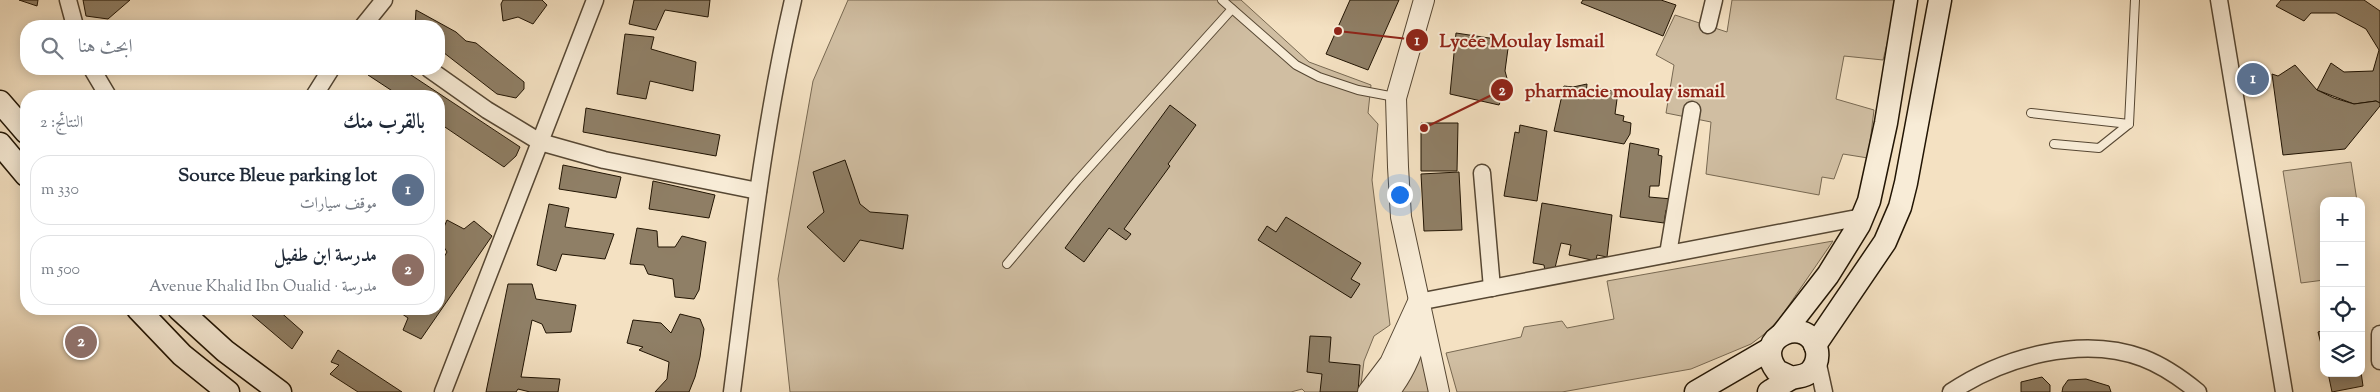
<!DOCTYPE html>
<html lang="ar">
<head>
<meta charset="utf-8">
<style>
  :root { --surface:#fff; --page:#f6f6f7; --text:#1f2937; --muted:#747a83; --line:#e0e1e3; --accent:#111827 }
  body { margin:0; font-family:"Sorts Mill Goudy",Amiri,serif; background:var(--page); color:var(--text); direction:rtl }
  .controls { position:absolute; right:15px; bottom:15px; display:grid; overflow:hidden; border-radius:10px; box-shadow:0 2px 12px #0003 }
  .controls button { width:45px; height:45px; display:grid; place-items:center; padding:0; border:0; border-bottom:1px solid var(--line); background:var(--surface); color:var(--text); font:25px sans-serif }
  .you { position:absolute; left:1399px; top:194px; width:18px; height:18px; margin:-12px; border:4px solid #fff; border-radius:50%; background:#1a73e8; box-shadow:0 0 0 8px #1a73e833 }
  .badge { display:grid; place-items:center; width:32px; height:32px; border-radius:50%; background:var(--accent); color:#fff; font-size:16px; font-weight:700 }
  .pin { position:absolute; translate:-50% -50%; border:2px solid #fff; box-shadow:0 1px 5px #0006 }
  .list { margin:0; padding:0; list-style:none }
  h2 { display:flex; justify-content:space-between; align-items:center; height:65px; margin:0; padding:0 20px; font-size:21px }
  h2 small { font-size:16px; font-weight:400; color:var(--muted) }
  .list li { display:grid; grid-template-columns:32px 1fr auto; gap:15px; align-items:center; box-sizing:border-box; height:70px; margin:0 10px 10px; padding:0 10px; border:1px solid var(--line); border-radius:20px }
  .list b { display:block; font-size:19px; white-space:nowrap }
  .list p { margin:0; font-size:16px; white-space:nowrap; color:var(--muted) }
  .list em { font-size:16px; font-style:normal; color:var(--muted) }
  .icon { flex:none; width:28px; height:28px; fill:none; stroke:currentColor; stroke-width:2; stroke-linecap:round; stroke-linejoin:round }
  .map { position:relative; flex:none; width:2380px; height:392px; overflow:hidden; direction:ltr }
  .search { position:absolute; background:var(--surface); box-shadow:0 2px 12px #0003; left:20px; top:20px; width:425px; height:55px; display:flex; align-items:center; gap:12px; box-sizing:border-box; padding:0 18px; border-radius:20px; color:var(--muted); font-size:19px }
  .panel { position:absolute; background:var(--surface); box-shadow:0 2px 12px #0003; left:20px; top:90px; width:425px; height:225px; border-radius:20px; direction:rtl }
  .map>svg:first-child { display:block }
</style>
</head>
<body>
<div class="map">
<svg width="2380" height="392" viewBox="0 0 2380 392">
  <rect width="100%" height="100%" fill="#f4e1c2"/>
  <filter id="stains"><feTurbulence type="fractalNoise" baseFrequency=".004" numOctaves="4"/><feColorMatrix values="0 0 0 0 .2 0 0 0 0 .09 0 0 0 0 .02 0 0 0 .5 -.17"/></filter>
  <radialGradient id="worn" r=".72"><stop offset=".6" stop-color="#630" stop-opacity="0"/><stop offset="1" stop-color="#630" stop-opacity=".3"/></radialGradient>
  <!-- green -->
  <g fill="#d0bea2" stroke="#786952">
    <polygon points="848,0 1241,0 1309,62 1371,85 1368,113 1378,124 1372,180 1390,325 1374,336 1364,361 1360,392 1305,392 1302,389 1291,392 790,392 778,279 813,81"/>
    <polygon points="1732,0 1898,0 1883,60 1844,56 1836,99 1874,110 1868,158 1843,154 1834,179 1822,177 1819,195 1706,174 1711,122 1666,113 1674,65 1656,55 1675,15 1727,32"/>
    <polygon points="2351,162 2357,201 2324,201 2324,280 2301,283 2283,171"/>
    <polygon points="1833,241 1778,321 1763,335 1751,344 1691,369 1562,392 1457,392 1446,353 1521,337 1524,327 1562,321 1567,328 1614,319 1607,281"/>
    <polygon points="1421,354 1430,392 1398,392"/>
  </g>
  <!-- building -->
  <g fill="#8f7f66" stroke="#211403">
    <polygon points="38,0 37,6 19,0"/>
    <polygon points="83,0 130,0 108,19 86,16"/>
    <polygon points="503,0 542,0 547,5 533,24 518,17 503,21 501,4"/>
    <polygon points="634,0 710,0 708,17 665,10 656,30 629,24"/>
    <polygon points="1350,0 1399,0 1368,70 1326,54"/>
    <polygon points="1583,0 1661,0 1676,5 1663,36 1581,3"/>
    <polygon points="2281,0 2364,0 2380,11 2380,103 2376,101 2354,104 2317,90 2331,63 2344,72 2373,71 2379,50 2366,29 2336,13 2311,13 2304,21 2276,6"/>
    <polygon points="416,10 456,32 466,41 476,43 524,82 524,89 516,98 497,94 439,49 439,26 415,26"/>
    <polygon points="1456,33 1509,41 1505,71 1508,82 1499,105 1450,94"/>
    <polygon points="625,34 654,37 651,49 696,62 693,91 650,81 646,99 617,94"/>
    <polygon points="2295,65 2317,90 2334,98 2354,104 2376,101 2380,103 2380,106 2345,149 2283,155 2272,74 2278,76"/>
    <polygon points="370,69 402,69 520,147 516,156 504,167 439,123 439,96 400,96 368,75"/>
    <polygon points="1587,84 1586,95 1597,97 1597,88 1618,92 1615,114 1624,116 1623,121 1631,123 1630,134 1624,144 1554,131 1564,86 1573,87"/>
    <polygon points="1170,105 1196,125 1168,164 1170,166 1124,229 1131,234 1126,240 1109,228 1084,262 1065,248"/>
    <polygon points="586,108 720,135 716,156 583,132"/>
    <polygon points="1421,123 1458,123 1457,171 1421,171"/>
    <polygon points="1520,125 1547,131 1537,201 1504,196 1515,132 1519,133"/>
    <polygon points="1630,143 1659,149 1658,155 1662,156 1659,186 1650,186 1649,197 1672,199 1670,210 1666,210 1664,223 1620,217"/>
    <polygon points="845,160 860,204 870,212 908,215 903,249 860,240 844,262 807,227 824,212 813,172"/>
    <polygon points="563,165 621,177 616,198 559,189"/>
    <polygon points="1459,172 1462,230 1424,231 1421,174"/>
    <polygon points="653,181 715,195 709,218 649,209"/>
    <polygon points="1542,203 1612,215 1607,257 1597,255 1596,261 1569,255 1571,245 1561,243 1554,272 1545,271 1544,265 1533,263"/>
    <polygon points="549,204 569,208 565,227 614,234 605,259 562,254 556,271 537,265"/>
    <polygon points="1286,217 1361,263 1351,279 1360,284 1351,298 1258,240 1267,226 1276,232"/>
    <polygon points="447,220 464,229 474,221 492,236 421,339 403,330 408,318 395,309 439,309 439,265 447,252 439,239"/>
    <polygon points="637,228 657,231 658,247 675,247 682,236 706,242 699,290 694,299 675,297 673,279 648,274 644,265 630,264"/>
    <polygon points="508,284 532,284 536,299 576,305 571,332 546,333 542,324 532,320 521,377 560,379 558,392 530,392 518,389 516,392 486,392"/>
    <polygon points="245,309 277,309 303,332 292,349"/>
    <polygon points="680,314 700,319 704,329 700,357 695,377 689,392 655,392 667,379 669,362 639,350 643,347 627,343 633,320 661,323 671,333"/>
    <polygon points="2324,330 2324,356 2318,332"/>
    <polygon points="1310,336 1331,337 1329,362 1360,365 1358,392 1320,392 1322,374 1307,372"/>
    <polygon points="338,350 402,392 358,392 330,374 339,365 331,362"/>
    <polygon points="2361,372 2363,386 2332,392 2328,373"/>
    <polygon points="2042,377 2050,385 2050,392 2021,392 2021,382"/>
    <polygon points="2086,379 2109,386 2111,392 2062,392 2063,387 2068,380"/>
  </g>
  <g fill="none" stroke-linecap="round" stroke-linejoin="round">
    <!-- service casing -->
    <g stroke="#564733" stroke-width="10">
      <g id="service">
        <polyline points="1222,0 1296,65 1319,77 1358,90 1395,97"/>
        <polyline points="2031,113 2129,124"/>
        <polyline points="2054,144 2099,148 2129,124 2135,0"/>
        <polyline points="1007,264 1077,181 1232,9"/>
      </g>
    </g>
    <!-- minor casing -->
    <g stroke="#564733" stroke-width="19">
      <g id="minor">
        <polyline points="68,0 75,26"/>
        <polyline points="2219,0 2284,392"/>
        <polyline points="1708,25 1714,0"/>
        <polyline points="363,26 384,0"/>
        <polyline points="92,69 108,96"/>
        <polyline points="429,69 487,110 540,142 604,160 758,191"/>
        <polyline points="314,96 331,69"/>
        <polyline points="1482,173 1492,288"/>
        <polyline points="1668,254 1692,110"/>
        <polyline points="1418,302 1862,217"/>
        <polyline points="2380,334 2380,361"/>
        <polyline points="1817,360 1824,392"/>
        <polyline points="443,392 595,0"/>
        <path d="M732 392C749 261 763 129 793 0"/>
        <path d="M1951 392C2003 357 2082 335 2143 358 2164 366 2181 378 2198 392"/>
      </g>
    </g>
    <!-- tertiary casing -->
    <g stroke="#564733" stroke-width="22">
      <g id="tertiary">
        <polyline points="1424,0 1396,98 1398,167 1401,217 1439,392"/>
        <polyline points="1368,392 1390,363 1418,302"/>
        <path d="M1389 392C1406 371 1414 348 1421 322"/>
      </g>
    </g>
    <!-- secondary casing -->
    <g stroke="#211403" stroke-width="25">
      <g id="secondary">
        <polyline points="0,102 26,132"/>
        <polyline points="0,144 26,175"/>
        <polyline points="138,309 182,355 228,392"/>
        <polyline points="179,309 225,351 280,392"/>
        <polyline points="1783,333 1828,275 1859,225 1869,201 1886,123 1906,0"/>
        <polyline points="1815,345 1885,242 1900,207 1906,183 1940,0"/>
        <polyline points="1696,392 1770,349"/>
        <path d="M1769 392C1776 388 1785 381 1792 378 1799 376 1804 377 1810 372 1816 366 1818 358 1817 351 1810 313 1750 336 1777 371L1792 378"/>
      </g>
    </g>
    <!-- service -->
    <use href="#service" stroke="#f8ecd7" stroke-width="8"/>
    <!-- minor -->
    <use href="#minor" stroke="#f8ecd7" stroke-width="16"/>
    <!-- tertiary -->
    <use href="#tertiary" stroke="#f8ecd7" stroke-width="20"/>
    <!-- secondary -->
    <use href="#secondary" stroke="#f8ecd7" stroke-width="22"/>
  </g>
  <!-- callouts -->
  <path fill="none" stroke="#8f2418" stroke-width="2" d="M1338 31L1417 40M1424 128L1502 90"/>
  <g fill="#8f2418" stroke="#f8ecd7" stroke-width="2">
    <circle cx="1338" cy="31" r="5"/>
    <circle cx="1424" cy="128" r="5"/>
    <circle cx="1417" cy="40" r="12"/>
    <circle cx="1502" cy="90" r="12"/>
  </g>
  <g font-size="15" text-anchor="middle" font-weight="bold" fill="#fff">
    <text x="1417" y="45">1</text>
    <text x="1502" y="95">2</text>
  </g>
  <g font-size="19" text-anchor="middle" font-weight="bold" fill="#8f2418" stroke="#f8ecd7" stroke-width="4" stroke-linejoin="round" paint-order="stroke">
    <text x="1522" y="47">Lycée Moulay Ismail</text>
    <text x="1625" y="97">pharmacie moulay ismail</text>
  </g>
  <rect width="100%" height="100%" filter="url(#stains)"/>
  <rect width="100%" height="100%" fill="url(#worn)"/>
</svg>
<div class="controls">
<button>+</button>
<button>−</button>
<button><svg class="icon" aria-label="locate" viewBox="0 0 24 24"><circle cx="12" cy="12" r="6"/><path d="M12 2v4M12 18v4M2 12h4M18 12h4"/></svg></button>
<button><svg class="icon" aria-label="layers" viewBox="0 0 24 24"><path d="M12 4l9 5-9 5-9-5zM3 14l9 5 9-5"/></svg></button>
</div>
<div class="you"></div>
<div class="pin badge" style="left:2253px;top:79px;background:#5c6f8a">1</div>
<div class="pin badge" style="left:81px;top:342px;background:#8d6e63">2</div>
<div class="search"><svg class="icon" aria-label="search" viewBox="0 0 24 24"><circle cx="10" cy="10" r="6"/><path d="M15 15l6 6"/></svg>ابحث هنا</div>
<section class="panel">
<h2>بالقرب منك<small>النتائج: 2</small></h2>
<ul class="list">
<li><span class="badge" style="background:#5c6f8a">1</span><div><b>Source Bleue parking lot</b><p>موقف سيارات</p></div><em>330 m</em></li>
<li><span class="badge" style="background:#8d6e63">2</span><div><b>مدرسة ابن طفيل</b><p>مدرسة · Avenue Khalid Ibn Oualid</p></div><em>500 m</em></li>
</ul>
</section>
</div>
</body>
</html>
